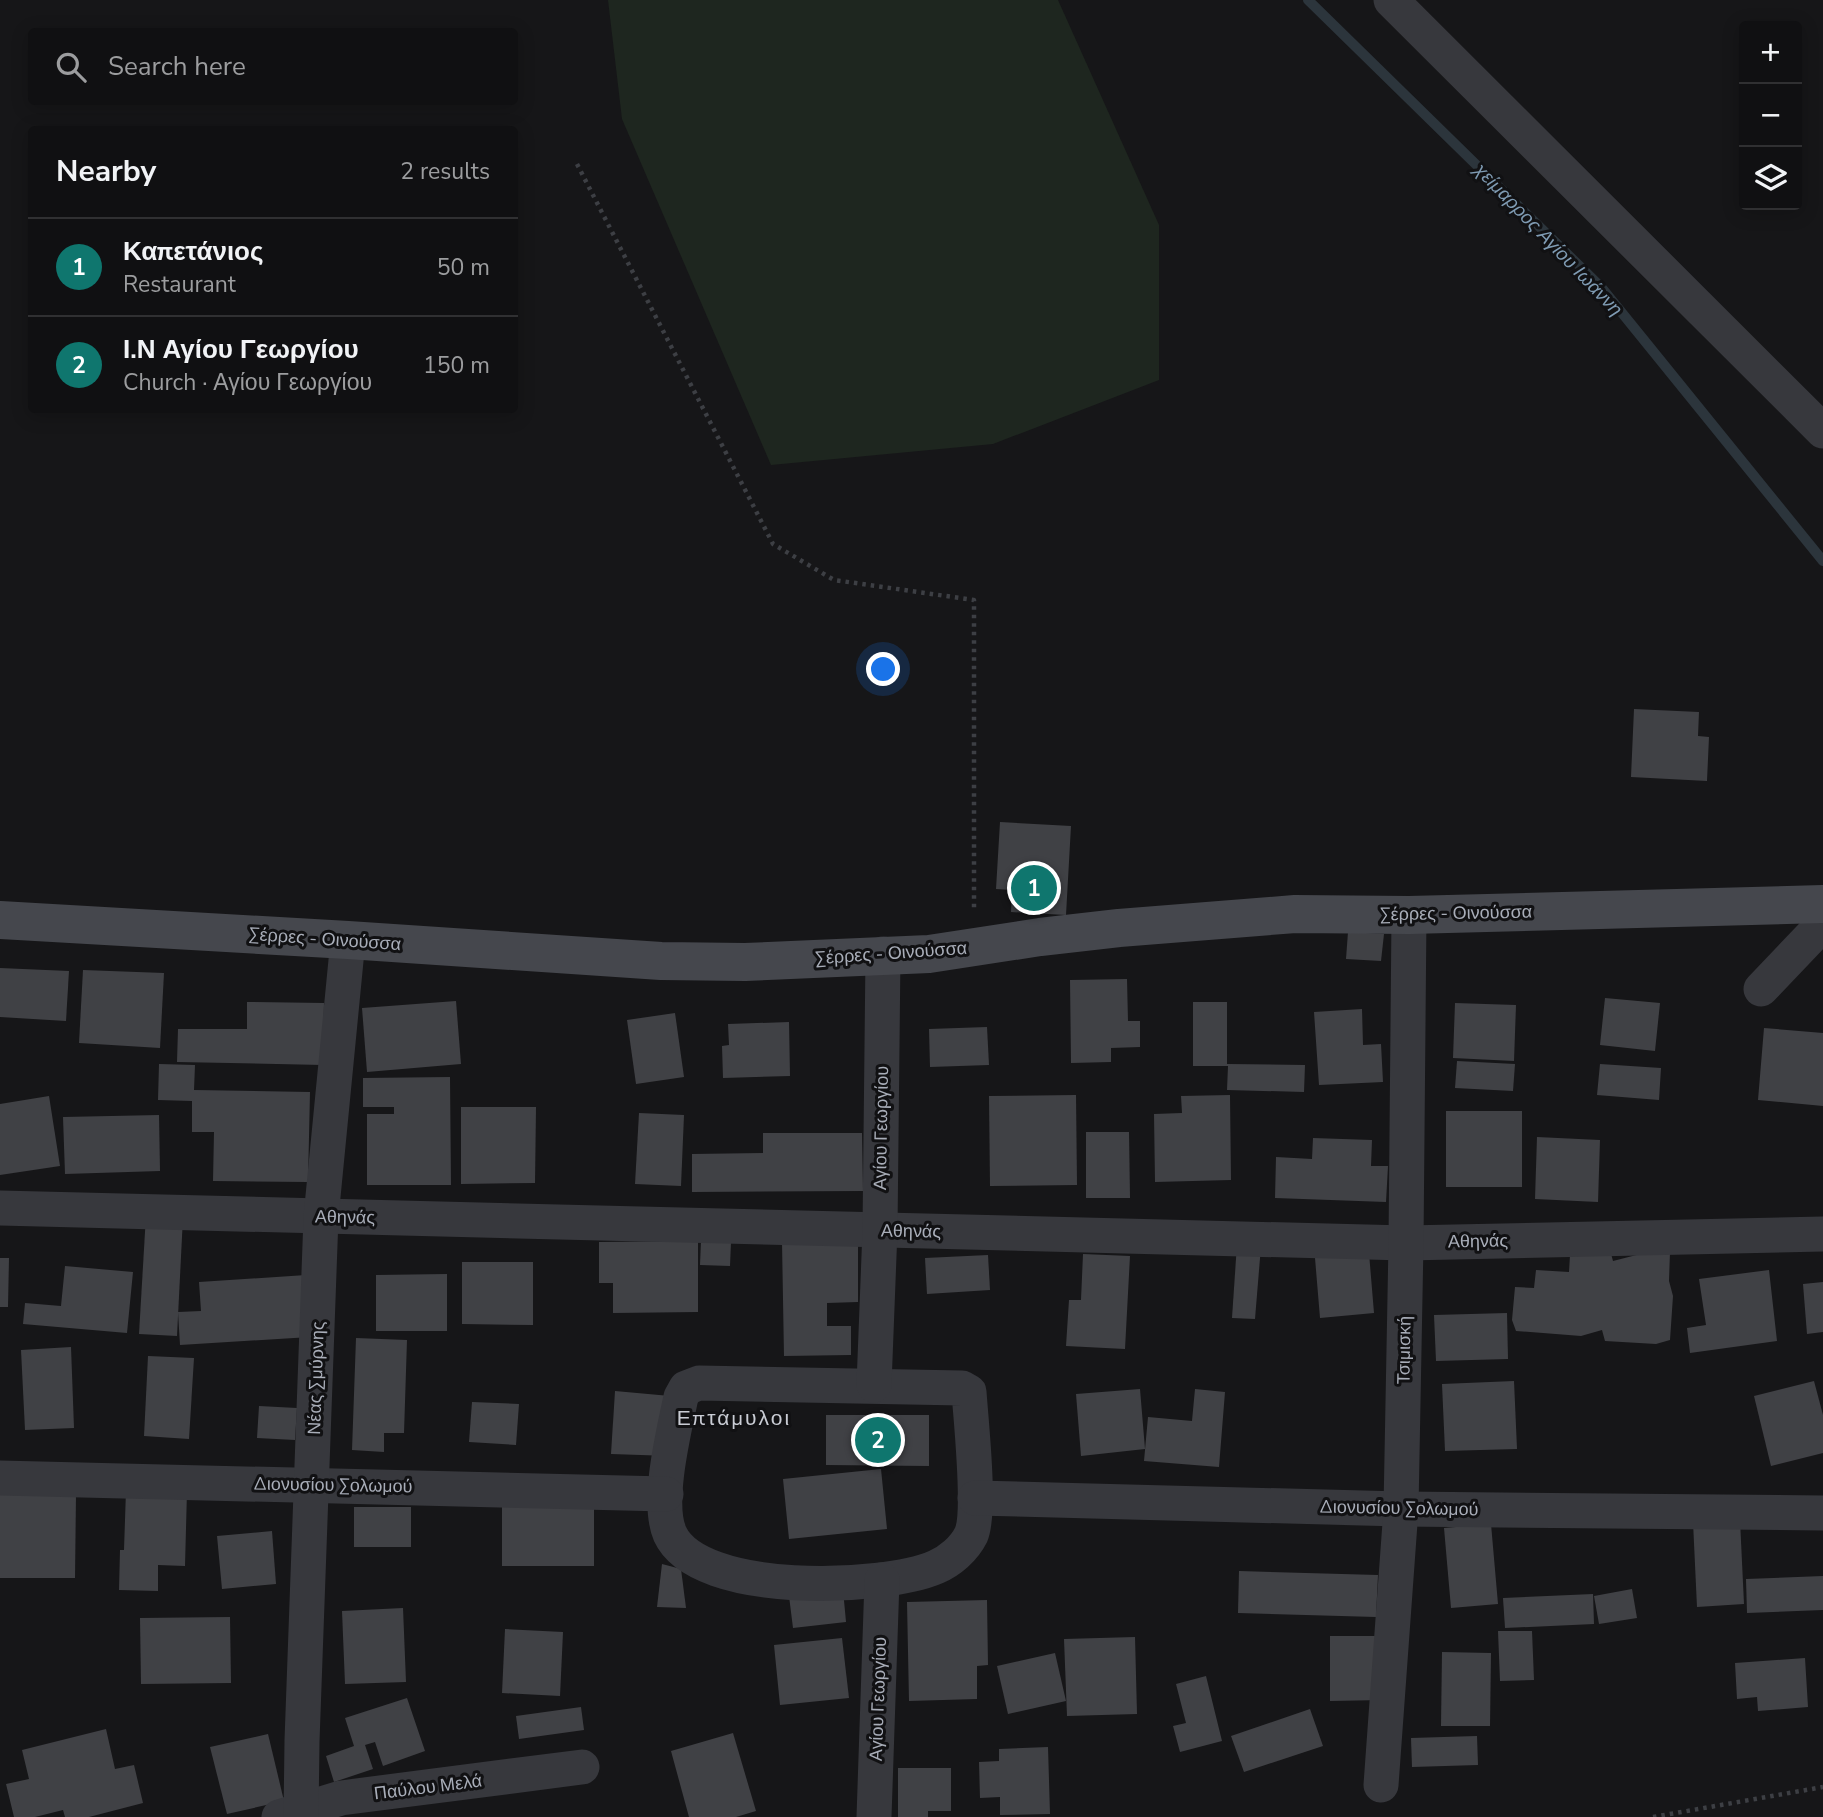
<!DOCTYPE html>
<html lang="en">
<head>
<meta charset="utf-8">
<style>
  :root { --surface:#101012; --page:#19191b; --text:#f1f3f6; --muted:#9c9d9f; --line:#303032; --accent:#0f766e }
  body { margin:0; font-family:"Nunito Sans",sans-serif; background:var(--page); color:var(--text) }
  .controls { position:absolute; right:21px; top:21px; display:grid; overflow:hidden; border-radius:7px; box-shadow:0 4px 18px #0003 }
  .controls button { width:63px; height:63px; display:grid; place-items:center; padding:0; border:0; border-bottom:2px solid var(--line); background:var(--surface); color:var(--text); font:35px sans-serif }
  .you { position:absolute; left:884px; top:670px; width:24px; height:24px; margin:-18px; border:5px solid #fff; border-radius:50%; background:#1a73e8; box-shadow:0 0 0 10px #1a73e833 }
  .badge { display:grid; place-items:center; width:46px; height:46px; border-radius:50%; background:var(--accent); color:#fff; font-size:23px; font-weight:700 }
  .pin { position:absolute; translate:-50% -50%; border:4px solid #fff; box-shadow:0 2px 7px #0006 }
  .list { margin:0; padding:0; list-style:none }
  h2 { display:flex; justify-content:space-between; align-items:center; height:91px; margin:0; padding:0 28px; font-size:30px }
  h2 small { font-size:23px; font-weight:400; color:var(--muted) }
  .list li { display:grid; grid-template-columns:46px 1fr auto; gap:21px; align-items:center; box-sizing:border-box; height:98px; padding:0 28px; border-top:2px solid var(--line) }
  .list b { display:block; font-size:26px; white-space:nowrap }
  .list p { margin:0; font-size:23px; white-space:nowrap; color:var(--muted) }
  .list em { font-size:23px; font-style:normal; color:var(--muted) }
  .icon { flex:none; width:38px; height:38px; fill:none; stroke:currentColor; stroke-width:2; stroke-linecap:round; stroke-linejoin:round }
  .map { position:relative; flex:none; width:1823px; height:1817px; overflow:hidden }
  .search { position:absolute; background:var(--surface); box-shadow:0 4px 18px #0003; left:28px; top:28px; width:490px; height:77px; display:flex; align-items:center; gap:18px; box-sizing:border-box; padding:0 24px; border-radius:7px; color:var(--muted); font-size:26px }
  .panel { position:absolute; background:var(--surface); box-shadow:0 4px 18px #0003; left:28px; top:126px; width:490px; height:287px; border-radius:7px }
  .map>svg:first-child { display:block }
</style>
</head>
<body>
<div class="map">
<svg width="1823" height="1817" viewBox="0 0 1823 1817">
  <rect width="100%" height="100%" fill="#161618"/>
  <!-- green -->
  <polygon fill="#1e261f" points="608,0 1058,0 1159,225 1159,380 993,444 771,465 622,119"/>
  <g fill="none" stroke-linecap="round" stroke-linejoin="round">
    <!-- stream -->
    <polyline stroke="#2c353c" stroke-width="10" points="1308,0 1601,287 1823,561"/>
  </g>
  <!-- building -->
  <g fill="#404145">
    <polygon points="1634,709 1699,712 1698,736 1709,737 1707,781 1631,777"/>
    <polygon points="1000,822 1071,826 1066,915 1011,912 1012,890 996,889"/>
    <polygon points="1348,932 1384,934 1381,961 1346,959"/>
    <polygon points="0,968 69,971 66,1021 0,1017"/>
    <polygon points="83,970 164,973 160,1048 79,1043"/>
    <polygon points="1127,979 1128,1021 1140,1021 1140,1047 1111,1048 1111,1062 1071,1063 1070,980"/>
    <polygon points="1605,998 1660,1003 1655,1051 1600,1045"/>
    <polygon points="456,1001 461,1064 367,1072 362,1008"/>
    <polygon points="247,1002 324,1003 323,1065 177,1062 178,1029 247,1029"/>
    <polygon points="1193,1002 1227,1002 1227,1064 1305,1065 1304,1092 1227,1090 1228,1066 1193,1066"/>
    <polygon points="1455,1003 1516,1005 1514,1061 1453,1058"/>
    <polygon points="1362,1009 1363,1045 1381,1044 1383,1082 1319,1085 1314,1012"/>
    <polygon points="675,1013 684,1077 636,1084 627,1020"/>
    <polygon points="789,1022 790,1076 723,1078 722,1046 729,1045 728,1024"/>
    <polygon points="987,1027 989,1065 930,1067 929,1029"/>
    <polygon points="1764,1028 1823,1033 1823,1106 1758,1100"/>
    <polygon points="1457,1061 1515,1064 1513,1091 1455,1088"/>
    <polygon points="159,1064 195,1065 194,1090 310,1092 308,1182 213,1181 214,1132 192,1132 192,1101 158,1100"/>
    <polygon points="1600,1064 1661,1068 1659,1100 1597,1095"/>
    <polygon points="450,1077 451,1185 367,1185 367,1114 394,1114 394,1107 363,1107 363,1078"/>
    <polygon points="1076,1095 1077,1185 990,1186 989,1096"/>
    <polygon points="1230,1095 1231,1180 1155,1182 1154,1114 1182,1113 1181,1096"/>
    <polygon points="49,1096 60,1166 0,1175 0,1104"/>
    <polygon points="461,1107 536,1107 535,1183 461,1184"/>
    <rect x="1446" y="1111" width="76" height="76"/>
    <polygon points="639,1113 684,1115 681,1186 635,1184"/>
    <polygon points="159,1115 160,1171 65,1174 63,1117"/>
    <polygon points="1086,1132 1129,1132 1130,1198 1086,1198"/>
    <polygon points="763,1133 862,1133 863,1191 692,1192 692,1154 763,1153"/>
    <polygon points="1537,1137 1600,1140 1598,1202 1535,1199"/>
    <polygon points="1313,1138 1372,1140 1371,1166 1388,1166 1386,1202 1275,1198 1276,1157 1312,1159"/>
    <polygon points="146,1215 183,1217 177,1336 139,1334"/>
    <polygon points="698,1241 698,1312 613,1313 613,1283 599,1283 599,1242"/>
    <polygon points="701,1241 731,1242 730,1266 700,1265"/>
    <polygon points="858,1241 858,1302 827,1303 827,1326 851,1326 851,1355 784,1356 782,1242"/>
    <polygon points="1237,1244 1261,1246 1255,1319 1232,1318"/>
    <polygon points="1610,1250 1613,1261 1652,1251 1670,1252 1669,1281 1673,1296 1670,1340 1656,1344 1605,1341 1602,1330 1581,1336 1516,1331 1512,1320 1515,1287 1534,1288 1536,1270 1569,1272 1570,1255"/>
    <polygon points="1369,1253 1374,1313 1320,1318 1315,1258"/>
    <polygon points="1083,1254 1130,1256 1125,1349 1066,1346 1069,1300 1081,1300"/>
    <polygon points="988,1255 990,1290 927,1294 925,1258"/>
    <polygon points="0,1258 9,1258 8,1307 0,1307"/>
    <polygon points="462,1262 533,1262 533,1325 462,1324"/>
    <polygon points="65,1266 133,1272 127,1333 23,1324 25,1303 61,1306"/>
    <polygon points="1769,1270 1777,1341 1690,1353 1687,1328 1706,1325 1699,1279"/>
    <polygon points="447,1274 447,1331 376,1331 376,1275"/>
    <polygon points="306,1275 310,1337 180,1345 178,1312 201,1311 199,1282"/>
    <polygon points="1823,1282 1823,1332 1807,1334 1803,1284"/>
    <polygon points="1507,1313 1508,1359 1436,1361 1434,1315"/>
    <polygon points="356,1338 407,1340 404,1433 384,1433 384,1452 352,1450"/>
    <polygon points="71,1347 74,1428 25,1430 21,1350"/>
    <polygon points="148,1356 194,1358 189,1439 144,1436"/>
    <polygon points="1514,1381 1517,1449 1445,1451 1442,1384"/>
    <polygon points="1814,1381 1823,1415 1823,1453 1771,1466 1754,1396"/>
    <polygon points="1140,1389 1145,1449 1081,1456 1076,1394"/>
    <polygon points="1195,1389 1225,1392 1219,1467 1144,1461 1148,1417 1192,1421"/>
    <polygon points="615,1391 681,1397 670,1456 611,1454"/>
    <polygon points="472,1402 519,1404 516,1445 469,1442"/>
    <polygon points="259,1406 297,1408 295,1440 257,1438"/>
    <polygon points="826,1415 929,1415 929,1466 826,1465"/>
    <polygon points="881,1469 887,1529 789,1539 783,1479"/>
    <polygon points="126,1490 187,1491 185,1566 158,1565 158,1591 119,1590 120,1550 124,1550"/>
    <polygon points="0,1494 76,1494 75,1578 0,1578"/>
    <polygon points="594,1497 594,1566 502,1566 502,1498"/>
    <rect x="354" y="1507" width="57" height="40"/>
    <polygon points="1740,1520 1744,1604 1697,1607 1693,1522"/>
    <polygon points="1491,1524 1498,1604 1451,1608 1444,1528"/>
    <polygon points="272,1531 276,1584 222,1589 217,1536"/>
    <polygon points="662,1564 681,1569 686,1608 657,1607"/>
    <polygon points="1239,1571 1378,1575 1376,1617 1238,1613"/>
    <polygon points="1823,1576 1823,1610 1747,1613 1746,1579"/>
    <polygon points="1632,1589 1637,1618 1599,1624 1594,1596"/>
    <polygon points="843,1590 846,1622 793,1628 789,1596"/>
    <polygon points="1593,1594 1594,1624 1505,1628 1503,1598"/>
    <polygon points="987,1600 988,1665 977,1666 977,1699 909,1701 907,1602"/>
    <polygon points="403,1608 406,1682 345,1684 342,1611"/>
    <polygon points="230,1617 231,1683 141,1684 140,1618"/>
    <polygon points="505,1629 563,1632 560,1696 502,1693"/>
    <polygon points="1498,1631 1532,1631 1534,1680 1500,1681"/>
    <polygon points="1330,1636 1382,1636 1383,1700 1330,1701"/>
    <polygon points="1135,1637 1137,1714 1067,1716 1064,1639"/>
    <polygon points="842,1638 849,1698 780,1705 774,1645"/>
    <polygon points="1442,1652 1491,1653 1490,1726 1441,1726"/>
    <polygon points="1055,1653 1066,1701 1008,1714 997,1666"/>
    <polygon points="1805,1658 1808,1707 1758,1711 1757,1697 1737,1699 1735,1663"/>
    <polygon points="1206,1676 1222,1741 1180,1752 1173,1726 1186,1723 1176,1684"/>
    <polygon points="407,1698 425,1751 383,1766 375,1742 365,1745 373,1769 334,1782 326,1756 354,1746 345,1718"/>
    <polygon points="581,1707 584,1730 519,1739 516,1716"/>
    <polygon points="1310,1709 1323,1746 1244,1772 1231,1736"/>
    <polygon points="106,1729 115,1769 134,1765 143,1803 89,1817 65,1817 63,1810 35,1817 14,1817 6,1784 29,1779 22,1750"/>
    <polygon points="733,1733 756,1811 736,1817 689,1817 671,1751"/>
    <polygon points="268,1734 284,1801 227,1814 210,1747"/>
    <polygon points="1477,1736 1478,1765 1412,1767 1411,1738"/>
    <polygon points="1048,1747 1050,1814 1000,1815 1000,1797 980,1798 979,1762 999,1761 999,1749"/>
    <polygon points="898,1768 951,1768 951,1811 928,1811 928,1817 898,1817"/>
  </g>
  <g fill="none" stroke-linecap="round" stroke-linejoin="round">
    <!-- path -->
    <g stroke="#3d3f44" stroke-width="4.5" stroke-dasharray="3.5 5" stroke-linecap="butt">
      <polyline points="577,164 773,544 834,580 974,600 974,912"/>
      <polyline points="1653,1817 1823,1787"/>
    </g>
    <!-- street -->
    <g stroke="#37383d" stroke-width="35">
      <polyline points="1391,0 1823,431"/>
      <polyline points="1761,989 1823,924"/>
      <polyline points="0,1208 1406,1243 1823,1234"/>
      <path d="M699 1383 962 1388 969 1392C971 1421 981 1513 971 1535 964 1549 950 1561 936 1567 883 1590 699 1597 670 1534 656 1502 674 1431 681 1397L686 1388Z"/>
      <polyline points="874,1385 880,1230 883,954"/>
      <polyline points="0,1478 666,1494"/>
      <polyline points="975,1498 1401,1509 1823,1513"/>
      <polyline points="1381,1785 1401,1509 1406,1243 1409,915"/>
      <polyline points="279,1817 341,1798 582,1767"/>
      <polyline points="301,1817 302,1741 321,1217 348,940"/>
      <polyline points="874,1817 882,1580"/>
    </g>
    <!-- secondary -->
    <polyline stroke="#45474d" stroke-width="38" points="0,920 348,940 661,961 745,962 929,954 1040,937 1119,928 1295,914 1409,915 1823,904"/>
  </g>
  <g text-anchor="middle" stroke-width="6" stroke-linejoin="round" paint-order="stroke">
    <!-- street labels -->
    <g font-size="18" fill="#a8adb8" stroke="#111113">
      <text transform="translate(1456 913) rotate(-1)" y="6">Σέρρες - Οινούσσα</text>
      <text transform="translate(325 939) rotate(4)" y="6">Σέρρες - Οινούσσα</text>
      <text transform="translate(891 953) rotate(-4)" y="6">Σέρρες - Οινούσσα</text>
      <text transform="translate(881 1128) rotate(-89)" y="6">Αγίου Γεωργίου</text>
      <text transform="translate(345 1217) rotate(1)" y="6">Αθηνάς</text>
      <text transform="translate(911 1231) rotate(1)" y="6">Αθηνάς</text>
      <text transform="translate(1478 1241) rotate(-1)" y="6">Αθηνάς</text>
      <text transform="translate(1404 1350) rotate(-89)" y="6">Τσιμισκή</text>
      <text transform="translate(316 1378) rotate(-88)" y="6">Νέας Σμύρνης</text>
      <text transform="translate(333 1485) rotate(1)" y="6">Διονυσίου Σολωμού</text>
      <text transform="translate(1399 1508) rotate(1)" y="6">Διονυσίου Σολωμού</text>
      <text transform="translate(878 1699) rotate(-88)" y="6">Αγίου Γεωργίου</text>
      <text transform="translate(428 1787) rotate(-7)" y="6">Παύλου Μελά</text>
    </g>
    <!-- water labels -->
    <g font-size="19" font-style="italic" fill="#7f9bb3" stroke="#111113">
      <text transform="translate(1549 239) rotate(46)" y="7">χείμαρρος Αγίου Ιωάννη</text>
    </g>
    <!-- quarter labels -->
    <g font-size="21" letter-spacing="2" fill="#c9ccd4" stroke="#111113">
      <text x="734" y="1425">Επτάμυλοι</text>
    </g>
  </g>
</svg>
<div class="controls">
<button>+</button>
<button>−</button>
<button><svg class="icon" aria-label="layers" viewBox="0 0 24 24"><path d="M12 4l9 5-9 5-9-5zM3 14l9 5 9-5"/></svg></button>
</div>
<div class="you"></div>
<div class="pin badge" style="left:1034px;top:888px">1</div>
<div class="pin badge" style="left:878px;top:1440px">2</div>
<div class="search"><svg class="icon" aria-label="search" viewBox="0 0 24 24"><circle cx="10" cy="10" r="6"/><path d="M15 15l6 6"/></svg>Search here</div>
<section class="panel">
<h2>Nearby<small>2 results</small></h2>
<ul class="list">
<li><span class="badge">1</span><div><b>Καπετάνιος</b><p>Restaurant</p></div><em>50 m</em></li>
<li><span class="badge">2</span><div><b>Ι.Ν Αγίου Γεωργίου</b><p>Church · Αγίου Γεωργίου</p></div><em>150 m</em></li>
</ul>
</section>
</div>
</body>
</html>
